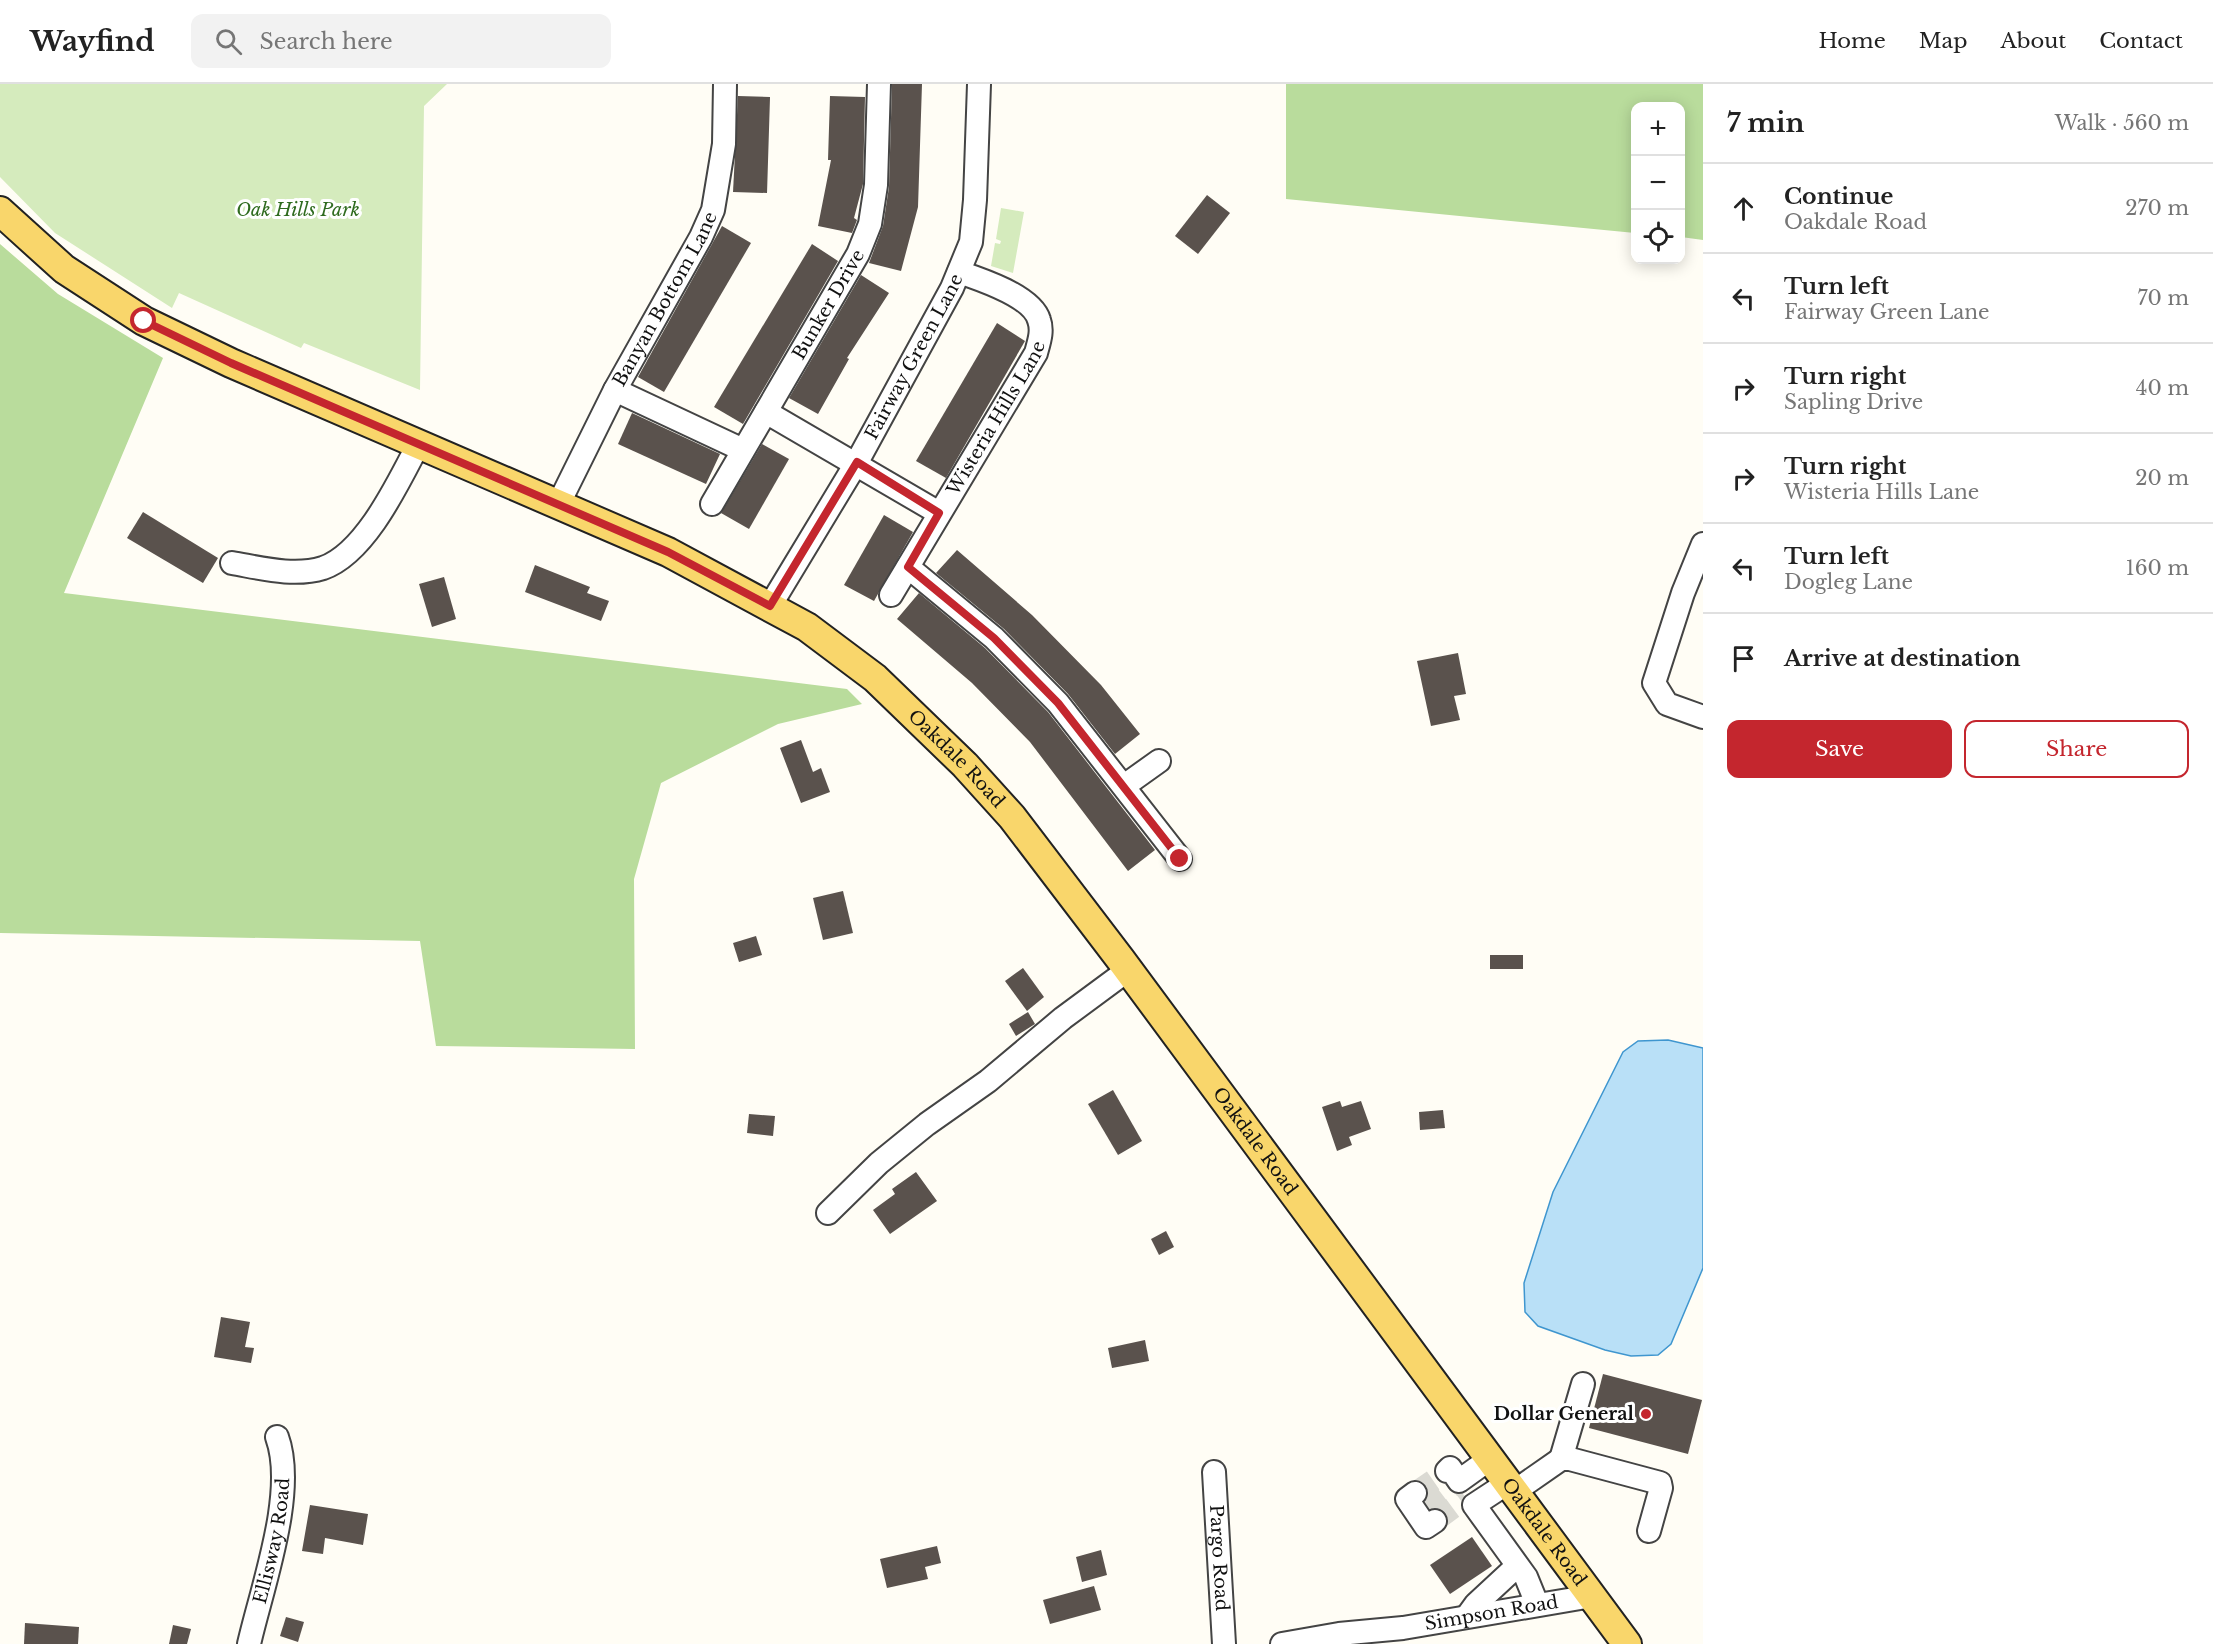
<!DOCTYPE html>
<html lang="en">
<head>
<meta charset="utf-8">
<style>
  :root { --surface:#fff; --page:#f2f2f2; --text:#222; --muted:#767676; --line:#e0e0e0; --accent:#c4262e }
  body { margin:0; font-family:"Libre Baskerville",serif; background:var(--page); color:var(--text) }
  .controls { position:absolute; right:18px; top:18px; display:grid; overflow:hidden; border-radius:12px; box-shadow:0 3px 15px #0003 }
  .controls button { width:54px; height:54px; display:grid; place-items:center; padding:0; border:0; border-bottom:2px solid var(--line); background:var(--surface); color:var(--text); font:30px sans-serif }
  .stop { position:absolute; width:18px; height:18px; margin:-14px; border:4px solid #c4262e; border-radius:50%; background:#fff }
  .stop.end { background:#c4262e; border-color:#fff; box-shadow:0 2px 6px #0008 }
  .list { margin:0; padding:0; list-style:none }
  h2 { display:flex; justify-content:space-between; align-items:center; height:78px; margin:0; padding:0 24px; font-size:26px }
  h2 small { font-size:20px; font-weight:400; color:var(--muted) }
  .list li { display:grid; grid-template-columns:39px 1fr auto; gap:18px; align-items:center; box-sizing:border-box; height:90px; padding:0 24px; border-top:2px solid var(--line) }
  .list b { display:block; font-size:22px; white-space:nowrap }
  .list p { margin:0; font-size:20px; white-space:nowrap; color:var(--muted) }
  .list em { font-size:20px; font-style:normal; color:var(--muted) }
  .actions { display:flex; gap:12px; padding:18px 24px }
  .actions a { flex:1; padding:14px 0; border:2px solid var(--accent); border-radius:12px; text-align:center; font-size:21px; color:var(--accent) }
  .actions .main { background:var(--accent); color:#fff }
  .icon { flex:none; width:33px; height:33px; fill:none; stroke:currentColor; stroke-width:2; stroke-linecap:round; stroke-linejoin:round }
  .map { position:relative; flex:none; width:1703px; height:1560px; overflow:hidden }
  header { display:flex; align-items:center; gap:36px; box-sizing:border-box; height:84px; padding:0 30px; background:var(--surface); border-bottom:2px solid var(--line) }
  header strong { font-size:28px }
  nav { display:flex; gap:33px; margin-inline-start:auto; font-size:21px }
  .search { width:420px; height:54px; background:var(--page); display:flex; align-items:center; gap:15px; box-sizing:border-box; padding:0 21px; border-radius:12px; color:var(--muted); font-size:22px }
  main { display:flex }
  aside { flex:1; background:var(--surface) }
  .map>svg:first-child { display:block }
</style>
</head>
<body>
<header>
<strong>Wayfind</strong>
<div class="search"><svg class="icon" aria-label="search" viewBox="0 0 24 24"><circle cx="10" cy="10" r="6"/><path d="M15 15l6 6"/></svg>Search here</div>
<nav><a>Home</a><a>Map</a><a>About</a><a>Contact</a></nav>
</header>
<main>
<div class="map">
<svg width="1703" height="1560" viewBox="0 0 1703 1560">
  <rect width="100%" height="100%" fill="#fffdf5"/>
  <!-- green -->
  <g fill="#d5ebbd">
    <polygon points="0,0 447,0 424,22 420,306 304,259 301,264 179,209 172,224 55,149 0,93"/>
    <polygon points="1001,124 1024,128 1013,189 991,182 995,159 1000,160 1001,157 996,155"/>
  </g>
  <!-- forest -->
  <g fill="#b9dc9c">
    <polygon points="1286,0 1703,0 1703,156 1681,153 1680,22 1636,22 1635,149 1286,115"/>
    <polygon points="0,160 58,210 163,274 64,509 847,605 862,620 778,640 661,699 634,795 635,965 436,962 420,857 0,849"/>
  </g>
  <!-- water -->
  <polygon fill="#b9e0f7" stroke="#3f96cf" stroke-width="1.5" points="1668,956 1703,964 1703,1184 1671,1260 1658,1271 1631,1272 1605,1266 1538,1242 1525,1228 1524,1199 1553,1108 1623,968 1638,957"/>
  <!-- building -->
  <g fill="#5a524d">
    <polygon points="892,0 922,0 918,123 901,187 869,179 883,142 889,103"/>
    <polygon points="738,12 770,13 767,109 733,108"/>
    <polygon points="830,12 865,13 863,100 854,134 857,136 852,149 818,142 831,76 828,76"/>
    <polygon points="1207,111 1230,129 1198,170 1175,152"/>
    <polygon points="722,142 751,159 664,308 638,293"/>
    <polygon points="812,160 838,177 743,340 714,323"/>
    <polygon points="861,191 889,209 847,274 849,275 818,330 789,314"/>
    <polygon points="997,239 1025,257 946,394 916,377"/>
    <polygon points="632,329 720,370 706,400 618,360"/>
    <polygon points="762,360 789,375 749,445 721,429"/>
    <polygon points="143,428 218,474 203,499 127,454"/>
    <polygon points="884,431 913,448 874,517 844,501"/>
    <polygon points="957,466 1032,531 1101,601 1140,650 1115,670 1068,610 1004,545 936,489"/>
    <polygon points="535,481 590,503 587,509 609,517 601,537 525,508"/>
    <polygon points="444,493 456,535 432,543 419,500"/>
    <polygon points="919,509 985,564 1048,628 1155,766 1128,787 1030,658 972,599 897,535"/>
    <polygon points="1458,569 1466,610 1454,612 1460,636 1431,642 1417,577"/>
    <polygon points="801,656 813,688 821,684 830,708 801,719 780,664"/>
    <polygon points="843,807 853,849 823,856 813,814"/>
    <polygon points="756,852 762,871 739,878 733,859"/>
    <rect x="1490" y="871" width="33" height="14"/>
    <polygon points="1023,884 1044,913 1027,927 1005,897"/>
    <polygon points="1028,928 1035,940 1016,952 1009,940"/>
    <polygon points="1113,1006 1142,1057 1118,1071 1088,1020"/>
    <polygon points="1340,1017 1342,1023 1361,1017 1371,1045 1349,1053 1352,1061 1337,1067 1322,1023"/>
    <polygon points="1443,1026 1445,1044 1420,1046 1419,1028"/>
    <polygon points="749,1030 775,1032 773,1052 747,1049"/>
    <polygon points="916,1088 937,1117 890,1150 873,1126 895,1110 892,1105"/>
    <polygon points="1166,1147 1174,1163 1159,1171 1151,1155"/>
    <polygon points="221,1233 250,1238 245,1263 254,1264 251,1279 214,1273"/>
    <polygon points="1145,1256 1149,1277 1112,1284 1108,1264"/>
    <polygon points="1603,1290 1702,1316 1688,1370 1589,1344"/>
    <polygon points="310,1421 368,1430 363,1461 325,1454 323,1470 302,1467"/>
    <polygon points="1472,1453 1492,1482 1450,1510 1430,1481"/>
    <polygon points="937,1462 941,1479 925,1483 928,1495 887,1504 880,1475"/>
    <polygon points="1101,1466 1107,1491 1082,1498 1076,1473"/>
    <polygon points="1094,1502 1101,1526 1050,1540 1043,1516"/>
    <polygon points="286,1533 304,1538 298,1558 280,1552"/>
    <polygon points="25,1539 79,1543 78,1560 24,1560"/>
    <polygon points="173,1541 191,1545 187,1560 169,1560"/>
  </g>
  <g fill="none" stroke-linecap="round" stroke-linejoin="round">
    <!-- minor-tunnel -->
    <g stroke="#dbdad3" stroke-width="22" stroke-dasharray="22 11" stroke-linecap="butt">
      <polyline points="1415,1409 1447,1387"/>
      <polyline points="1424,1423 1456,1399"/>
      <polyline points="1435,1437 1466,1414"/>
    </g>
    <!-- minor casing -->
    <g stroke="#444" stroke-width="26">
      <g id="minor">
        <polyline points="615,306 743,366"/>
        <polyline points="766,328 939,429"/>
        <path id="s1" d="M559 419 615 306 701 153 713 126 724 60 725 0"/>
        <path id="s2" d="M712 420 858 170 870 140 876 101 879 0"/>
        <polyline points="1703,460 1683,509 1654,599 1667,620 1703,633"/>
        <path d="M232 479C261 484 294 493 323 484 366 469 399 397 419 359"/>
        <polyline points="908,483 994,554 1058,619 1180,775"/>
        <path id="s3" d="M891 511 1036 269C1039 258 1043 247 1039 236 1032 212 980 195 959 188"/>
        <path id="s4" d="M770 522 857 378 952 204 971 158 975 116 979 0"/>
        <polyline points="1124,702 1159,677"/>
        <polyline points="828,1129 879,1079 927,1040 988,997 1063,934 1128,886"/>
        <polyline points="1561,1375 1583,1300"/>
        <polyline points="1447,1387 1450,1384 1459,1397 1491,1374"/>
        <path id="s5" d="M1214 1388 1224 1560"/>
        <polyline points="1509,1398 1474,1421 1526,1493 1537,1520"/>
        <polyline points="1515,1407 1561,1375 1570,1375 1660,1399 1661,1404 1649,1447"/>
        <polyline points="1415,1409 1407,1415 1426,1443 1435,1437"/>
        <polyline points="1468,1531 1476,1520 1517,1482"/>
        <path id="s6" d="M249 1560C262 1503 297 1408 277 1353"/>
        <path id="s7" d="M1282 1560 1339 1550 1403 1544 1592 1512"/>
      </g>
    </g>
    <!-- major casing -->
    <g stroke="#222" stroke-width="32">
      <g id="major">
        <path id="s8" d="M0 127 64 185 144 237 231 279 668 468 807 543 875 594 965 681 1012 733 1121 876 1627 1560"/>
      </g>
    </g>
    <!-- minor -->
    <use href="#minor" stroke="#fff" stroke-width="22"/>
    <!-- major -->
    <use href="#major" stroke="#f9d66b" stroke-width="28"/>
  </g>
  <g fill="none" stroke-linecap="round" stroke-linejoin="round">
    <!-- route -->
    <polyline stroke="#c4262e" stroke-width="8" points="144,237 231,279 668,468 770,522 857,378 939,429 908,483 994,554 1058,619 1180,775"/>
  </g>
  <!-- markers -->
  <circle fill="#c4262e" stroke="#fff" stroke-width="2" cx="1646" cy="1330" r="6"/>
  <g text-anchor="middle" stroke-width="6" stroke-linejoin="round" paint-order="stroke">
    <!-- park labels -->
    <g font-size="18" font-style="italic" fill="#2f6b1f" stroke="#fff">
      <text x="298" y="132">Oak Hills Park</text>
    </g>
    <!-- street labels -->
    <g font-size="18" fill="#111" stroke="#fff">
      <text dy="6" stroke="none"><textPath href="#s1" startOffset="230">Banyan Bottom Lane</textPath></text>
      <text dy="6" stroke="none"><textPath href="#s2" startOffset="231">Bunker Drive</textPath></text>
      <text dy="6" stroke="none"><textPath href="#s4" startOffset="288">Fairway Green Lane</textPath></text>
      <text dy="6" stroke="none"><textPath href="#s3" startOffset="206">Wisteria Hills Lane</textPath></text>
      <text dy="6" stroke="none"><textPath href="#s8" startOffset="1112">Oakdale Road</textPath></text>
      <text dy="6" stroke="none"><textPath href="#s8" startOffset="1598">Oakdale Road</textPath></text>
      <text dy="6" stroke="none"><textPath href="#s8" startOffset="2084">Oakdale Road</textPath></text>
      <text dy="6" stroke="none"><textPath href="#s6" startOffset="106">Ellisway Road</textPath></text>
      <text dy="6" stroke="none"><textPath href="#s5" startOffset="86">Pargo Road</textPath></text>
      <text dy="6" stroke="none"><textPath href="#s7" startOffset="212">Simpson Road</textPath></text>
    </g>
    <!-- poi labels -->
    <g font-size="18" font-weight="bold" fill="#111" stroke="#fff" text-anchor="end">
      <text x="1634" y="1336">Dollar General</text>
    </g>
  </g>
</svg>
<div class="controls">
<button>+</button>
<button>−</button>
<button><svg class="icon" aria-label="locate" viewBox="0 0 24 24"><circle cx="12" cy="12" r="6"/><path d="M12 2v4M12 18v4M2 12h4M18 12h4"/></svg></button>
</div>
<div class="stop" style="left:144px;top:237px"></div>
<div class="stop end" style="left:1180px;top:775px"></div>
</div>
<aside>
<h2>7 min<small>Walk · 560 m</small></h2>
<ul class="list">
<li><svg class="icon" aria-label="ahead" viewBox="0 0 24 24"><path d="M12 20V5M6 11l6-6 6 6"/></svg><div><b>Continue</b><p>Oakdale Road</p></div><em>270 m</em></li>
<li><svg class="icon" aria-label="left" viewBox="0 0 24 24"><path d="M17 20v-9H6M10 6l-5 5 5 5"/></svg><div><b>Turn left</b><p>Fairway Green Lane</p></div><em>70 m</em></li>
<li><svg class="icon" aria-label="right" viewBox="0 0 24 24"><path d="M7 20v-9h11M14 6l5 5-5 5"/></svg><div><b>Turn right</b><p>Sapling Drive</p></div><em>40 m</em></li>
<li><svg class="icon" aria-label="right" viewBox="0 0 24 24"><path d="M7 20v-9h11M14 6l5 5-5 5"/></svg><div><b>Turn right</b><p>Wisteria Hills Lane</p></div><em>20 m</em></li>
<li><svg class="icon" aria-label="left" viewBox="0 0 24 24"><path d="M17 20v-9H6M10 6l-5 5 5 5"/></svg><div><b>Turn left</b><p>Dogleg Lane</p></div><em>160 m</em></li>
<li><svg class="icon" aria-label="arrive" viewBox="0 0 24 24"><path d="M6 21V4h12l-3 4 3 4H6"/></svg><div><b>Arrive at destination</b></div></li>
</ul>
<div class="actions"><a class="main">Save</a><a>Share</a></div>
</aside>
</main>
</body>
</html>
